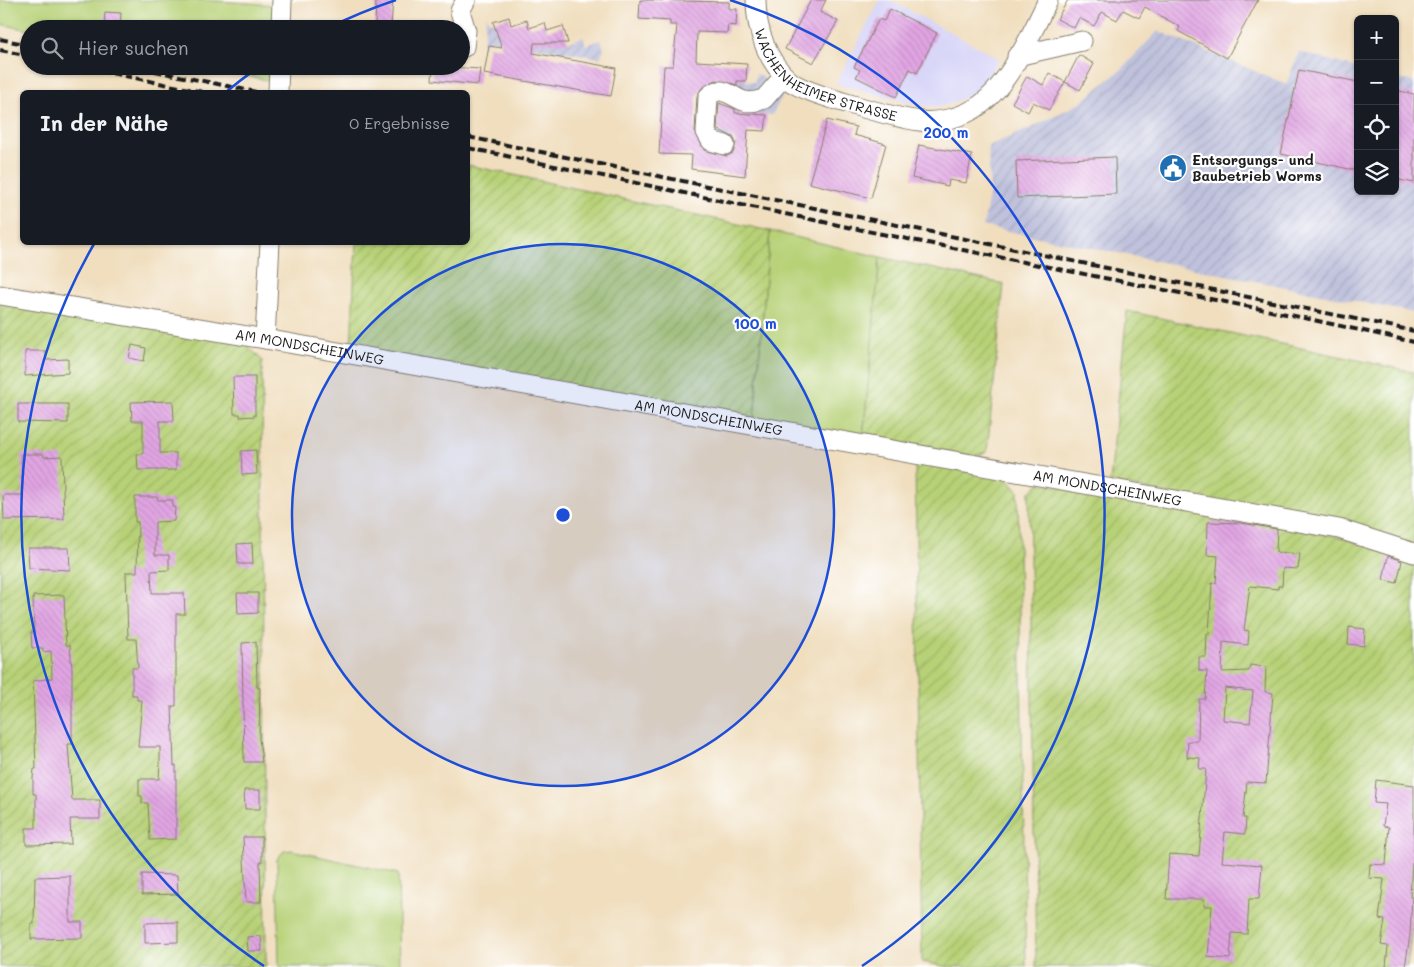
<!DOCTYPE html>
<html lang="de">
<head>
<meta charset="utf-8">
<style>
  :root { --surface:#171b24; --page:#242831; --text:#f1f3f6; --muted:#9ea1a6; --line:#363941 }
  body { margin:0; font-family:Mali,sans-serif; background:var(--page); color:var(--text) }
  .controls { position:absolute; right:15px; top:15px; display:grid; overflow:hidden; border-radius:8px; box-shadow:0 1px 4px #0004 }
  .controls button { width:45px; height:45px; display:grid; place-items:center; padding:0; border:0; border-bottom:1px solid var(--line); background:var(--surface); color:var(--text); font:25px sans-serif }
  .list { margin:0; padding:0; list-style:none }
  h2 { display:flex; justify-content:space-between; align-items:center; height:65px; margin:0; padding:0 20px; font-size:21px }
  h2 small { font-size:16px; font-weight:400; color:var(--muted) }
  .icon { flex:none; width:28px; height:28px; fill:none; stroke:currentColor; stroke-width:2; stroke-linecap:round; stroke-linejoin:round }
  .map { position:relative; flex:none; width:1414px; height:967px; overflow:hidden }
  .search { position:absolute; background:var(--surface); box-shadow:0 1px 4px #0004; left:20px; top:20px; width:450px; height:55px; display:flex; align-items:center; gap:12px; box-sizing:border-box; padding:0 18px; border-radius:28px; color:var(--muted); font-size:19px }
  .panel { position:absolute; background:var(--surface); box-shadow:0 1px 4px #0004; left:20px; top:90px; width:450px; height:155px; border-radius:8px }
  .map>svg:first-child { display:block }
</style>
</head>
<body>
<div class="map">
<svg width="1414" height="967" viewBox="0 0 1414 967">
  <defs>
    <pattern id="industrial-furrows" width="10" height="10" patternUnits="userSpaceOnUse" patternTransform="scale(1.25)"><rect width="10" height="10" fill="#c0c2dd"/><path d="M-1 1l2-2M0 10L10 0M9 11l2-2" fill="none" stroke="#a4a6bd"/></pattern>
    <pattern id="garden-furrows" width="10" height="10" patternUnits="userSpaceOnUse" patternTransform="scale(1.25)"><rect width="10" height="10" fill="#b7d177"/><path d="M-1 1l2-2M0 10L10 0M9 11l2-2" fill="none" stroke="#9db366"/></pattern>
    <pattern id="building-back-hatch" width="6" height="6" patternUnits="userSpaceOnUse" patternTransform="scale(1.25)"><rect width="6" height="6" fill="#e1a5e3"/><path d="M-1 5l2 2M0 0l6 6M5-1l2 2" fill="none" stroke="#c08dc2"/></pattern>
  </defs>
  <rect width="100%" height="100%" fill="#fff"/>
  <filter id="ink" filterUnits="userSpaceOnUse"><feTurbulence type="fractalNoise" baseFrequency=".02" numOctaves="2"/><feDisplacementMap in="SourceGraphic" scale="10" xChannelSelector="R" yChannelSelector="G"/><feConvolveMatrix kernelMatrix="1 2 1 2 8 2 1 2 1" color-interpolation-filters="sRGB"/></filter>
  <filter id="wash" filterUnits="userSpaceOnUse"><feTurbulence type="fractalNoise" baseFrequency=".0096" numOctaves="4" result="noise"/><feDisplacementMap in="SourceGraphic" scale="20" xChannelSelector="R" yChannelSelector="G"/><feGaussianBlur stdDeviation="1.12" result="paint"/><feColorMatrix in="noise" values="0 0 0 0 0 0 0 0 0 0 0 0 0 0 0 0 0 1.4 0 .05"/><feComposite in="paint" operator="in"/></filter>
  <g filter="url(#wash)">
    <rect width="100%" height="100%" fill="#f0debe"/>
    <!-- built -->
    <polygon fill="#d9d7f8" points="880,0 889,0 999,58 987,79 970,95 948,105 936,107 913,104 836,84"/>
    <!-- industrial -->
    <g fill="url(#industrial-furrows)">
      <polygon points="486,15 488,20 493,22 496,30 514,33 565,34 568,42 583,37 586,45 601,40 604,49 600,58 493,40 487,42 483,48"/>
      <polygon points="1158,31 1286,84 1299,52 1358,68 1358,191 1395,191 1395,78 1414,82 1414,313 983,226 990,191 988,146 1031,128 1080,103 1122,69"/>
      <polygon points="756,74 761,75 770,85 783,95 772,115 735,113 735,102 719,100 718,106 712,105 711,127 716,132 733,133 731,159 699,154 704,77 755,82"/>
    </g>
    <!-- grass -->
    <g fill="#b7d177" stroke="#6a764a">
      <polygon points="0,0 203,0 276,5 274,29 29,30 0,24"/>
      <polygon points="199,66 272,66 271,81"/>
      <polygon points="770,231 880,257 863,438 754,419"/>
      <polygon points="291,850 398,874 400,967 279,967 277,859 284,851"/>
    </g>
    <!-- garden -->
    <g fill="url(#garden-furrows)" stroke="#6a764a">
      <polygon points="468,165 770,231 754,419 351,347 356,243 468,242"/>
      <polygon points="880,257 1004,284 987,452 970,457 863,438"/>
      <polygon points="0,300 245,343 262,360 266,967 0,967"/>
      <polygon points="1127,311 1414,372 1414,545 1110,482"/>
      <polygon points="915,462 1007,478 1018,491 1026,967 947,967 922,962"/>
      <polygon points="1039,483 1340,537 1414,561 1414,911 1407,967 1036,967 1029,493"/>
    </g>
    <g id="blocks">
      <!-- building -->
      <g fill="url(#building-back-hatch)" fill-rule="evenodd">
        <polygon points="376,0 393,0 391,26 375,25"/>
        <polygon points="640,0 729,2 729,9 737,9 736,26 728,25 727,33 697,32 696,61 747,64 746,81 737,81 737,85 716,80 701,89 697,96 695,131 704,150 727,156 733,153 736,143 733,137 717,129 719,103 735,109 735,113 767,115 765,131 748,130 745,176 691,169 692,155 659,154 664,66 673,66 677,25 670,25 670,21 639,19"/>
        <polygon points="811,0 826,0 820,12 838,21 813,63 785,49"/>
        <polygon points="1068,0 1258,0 1227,58 1178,31 1180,27 1145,7 1139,18 1123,10 1117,20 1102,12 1094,26 1079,18 1074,28 1057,19"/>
        <polygon points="890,9 937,33 917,73 910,69 896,97 856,77 860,70 854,67 879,19 884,21"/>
        <polygon points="105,12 121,13 120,29 104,29"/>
        <polygon points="509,17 511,25 527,20 529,28 545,23 547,31 563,26 568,43 534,43 533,53 616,68 611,96 484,74 489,46 502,48 493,22"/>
        <polygon points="1079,55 1094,64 1080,90 1065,82"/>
        <polygon points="433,66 480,69 478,85 432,80"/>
        <polygon points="1299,70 1358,82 1358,171 1281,154"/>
        <polygon points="1049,73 1065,82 1049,110 1033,102 1028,112 1012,103 1027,76 1043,85"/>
        <polygon points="1395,90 1414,94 1414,183 1395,179"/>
        <polygon points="827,120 856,127 854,135 886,144 871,198 809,183"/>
        <polygon points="919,145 972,155 966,183 949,180 948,186 912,178"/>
        <polygon points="1115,157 1116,194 1017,198 1016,161"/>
        <polygon points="132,345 146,348 144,361 129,358"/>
        <polygon points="25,351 46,351 46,360 68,359 68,373 25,376"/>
        <polygon points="233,377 255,377 255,416 240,417 240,414 234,414"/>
        <polygon points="173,401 174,421 160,421 160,453 176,453 176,470 138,470 137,454 143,454 143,421 132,421 131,402"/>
        <polygon points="18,404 68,404 68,423 18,422"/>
        <polygon points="256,450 257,474 242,475 241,451"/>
        <polygon points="21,454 43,454 44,457 62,456 64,519 4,520 3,495 23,495"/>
        <polygon points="135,497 157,497 158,500 173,500 172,507 175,507 174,521 155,522 155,555 169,555 169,570 151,571 152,593 184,593 185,614 176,614 176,706 172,706 174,766 176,765 176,839 150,840 148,803 142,803 142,796 139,796 139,779 159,779 160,763 160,747 138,747 142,700 137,700 137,695 132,695 132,668 138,668 136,639 128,639 126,572 137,572 138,522 135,522"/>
        <path d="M1208 522 1241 523 1277 529 1276 552 1300 554 1298 569 1283 568 1282 586H1278V589L1250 586 1244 630 1249 631 1248 645 1223 642 1222 672 1249 671 1250 665 1266 667 1265 692 1273 693 1266 783 1247 782 1243 818H1246L1245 834 1225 832 1222 862 1262 865 1259 899H1249L1247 934 1232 933 1230 959 1208 957 1212 906H1204V899H1166L1169 854 1199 856 1206 769H1199L1200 758 1187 757 1188 741H1198L1199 699H1205L1207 671H1199V657H1206L1207 634H1209L1212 583H1216L1218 556 1207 555ZM1225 688 1253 691 1250 723 1223 720Z"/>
        <polygon points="252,543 253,564 238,564 237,544"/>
        <polygon points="28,548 69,548 70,570 29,568"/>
        <polygon points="1388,556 1402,561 1397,583 1383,580"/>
        <polygon points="237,593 258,593 258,613 238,614"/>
        <polygon points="64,595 66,645 70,645 72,669 72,744 68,744 72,800 100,800 100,819 70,819 71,844 26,845 26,828 36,828 36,794 33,794 33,778 34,769 36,769 33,681 52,678 51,651 43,652 43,648 32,648 31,632 34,632 33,596"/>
        <polygon points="1349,627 1365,629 1364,646 1348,644"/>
        <polygon points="256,642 257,687 260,688 259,738 262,762 244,762 242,643"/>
        <polygon points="1376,780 1414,785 1414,864 1412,863 1410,897 1412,897 1410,935 1405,967 1386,967 1388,946 1381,945 1385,920 1379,919 1384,879 1369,878 1370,864 1386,865 1389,827 1383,826 1386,804 1374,803"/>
        <polygon points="244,790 260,790 260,809 245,809"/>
        <polygon points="243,837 262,837 262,862 260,862 261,902 246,902"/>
        <polygon points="142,874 177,875 178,894 142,895"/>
        <polygon points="70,876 70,922 82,922 82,938 31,939 31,924 34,924 35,877"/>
        <polygon points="178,922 178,942 145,943 145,923"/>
        <polygon points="261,936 262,951 248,951 247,937"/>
      </g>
    </g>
  </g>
  <g filter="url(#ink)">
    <use href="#blocks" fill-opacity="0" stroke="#867d6d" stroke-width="1"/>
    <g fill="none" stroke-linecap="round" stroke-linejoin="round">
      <!-- street casing -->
      <g stroke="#867d6d" stroke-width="21">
        <g id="street">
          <path id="s1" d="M756 0C756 29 767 62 790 81 805 94 897 118 920 121 937 123 959 118 974 109 1008 89 1031 34 1048 0"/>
          <polyline points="281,29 282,0"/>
          <polyline points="464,47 466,31 460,11 466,0"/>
          <polyline points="1017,56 1082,41"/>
          <polyline points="278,92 279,66"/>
          <path d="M725 145 711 141 706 132 708 97C720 83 732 97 744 101 751 103 757 101 764 99L784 76"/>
          <path id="s2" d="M0 295 265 339 1339 529 1414 553"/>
          <polyline points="265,339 270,242"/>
        </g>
      </g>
      <!-- street -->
      <use href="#street" stroke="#fff" stroke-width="19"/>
      <!-- rail -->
      <g stroke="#1c1c1c" stroke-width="4" stroke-dasharray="8 4" stroke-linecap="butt">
        <polyline points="0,39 29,45"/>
        <polyline points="0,50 29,56"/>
        <polyline points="77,66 203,92"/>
        <polyline points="131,66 256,92"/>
        <polyline points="468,137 1414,331"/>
        <polyline points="468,148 867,231 1286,314 1414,342"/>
      </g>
    </g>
  </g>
  <!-- distance rings -->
  <circle cx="563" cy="515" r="271" fill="#1d4ed8" fill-opacity=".12"/>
  <g fill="none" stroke="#1d4ed8" stroke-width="2.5">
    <circle cx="563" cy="515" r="271"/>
    <path d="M264 966A541 541 0 0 1 94 244M226 92A541 541 0 0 1 260 66M330 27A541 541 0 0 1 396 0M730 0A541 541 0 0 1 862 966"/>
  </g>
  <!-- icons -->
  <defs>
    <g id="civic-disc" transform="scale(1.4375)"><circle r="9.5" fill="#1f6fb2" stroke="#fff"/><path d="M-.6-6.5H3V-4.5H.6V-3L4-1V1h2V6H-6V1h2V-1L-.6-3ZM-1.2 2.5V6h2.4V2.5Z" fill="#fff"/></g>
  </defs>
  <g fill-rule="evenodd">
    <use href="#civic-disc" x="1173" y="168"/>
  </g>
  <g text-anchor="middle" stroke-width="4.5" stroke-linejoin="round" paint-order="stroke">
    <!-- street labels -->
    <g font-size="14" fill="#1c1c1c" stroke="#fff">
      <text dy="5" stroke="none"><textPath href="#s1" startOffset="116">WACHENHEIMER STRASSE</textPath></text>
      <text dy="5" stroke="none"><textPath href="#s2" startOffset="314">AM MONDSCHEINWEG</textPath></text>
      <text dy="5" stroke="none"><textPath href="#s2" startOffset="719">AM MONDSCHEINWEG</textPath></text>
      <text dy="5" stroke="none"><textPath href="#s2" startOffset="1124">AM MONDSCHEINWEG</textPath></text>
    </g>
    <!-- poi labels -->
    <g font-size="14" font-weight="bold" fill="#1c1c1c" stroke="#fff" text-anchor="start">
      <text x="1192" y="165">Entsorgungs- und<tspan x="1192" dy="16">Baubetrieb Worms</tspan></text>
    </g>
  </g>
  <circle cx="563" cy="515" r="8" fill="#1d4ed8" stroke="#fff" stroke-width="2.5"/>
  <g font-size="15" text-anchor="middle" font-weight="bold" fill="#1d4ed8" stroke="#fff" stroke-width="4.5" stroke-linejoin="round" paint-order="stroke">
    <text x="946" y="138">200 m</text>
    <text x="755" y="329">100 m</text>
  </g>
</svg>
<div class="controls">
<button>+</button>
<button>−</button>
<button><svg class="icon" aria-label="locate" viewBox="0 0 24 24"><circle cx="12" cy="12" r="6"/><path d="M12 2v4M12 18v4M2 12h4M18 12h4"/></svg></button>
<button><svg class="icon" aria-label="layers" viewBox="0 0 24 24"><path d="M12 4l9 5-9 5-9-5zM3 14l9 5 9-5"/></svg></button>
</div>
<div class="search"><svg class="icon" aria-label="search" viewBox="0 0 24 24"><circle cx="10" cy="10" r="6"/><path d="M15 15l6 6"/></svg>Hier suchen</div>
<section class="panel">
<h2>In der Nähe<small>0 Ergebnisse</small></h2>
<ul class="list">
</ul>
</section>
</div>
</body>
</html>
